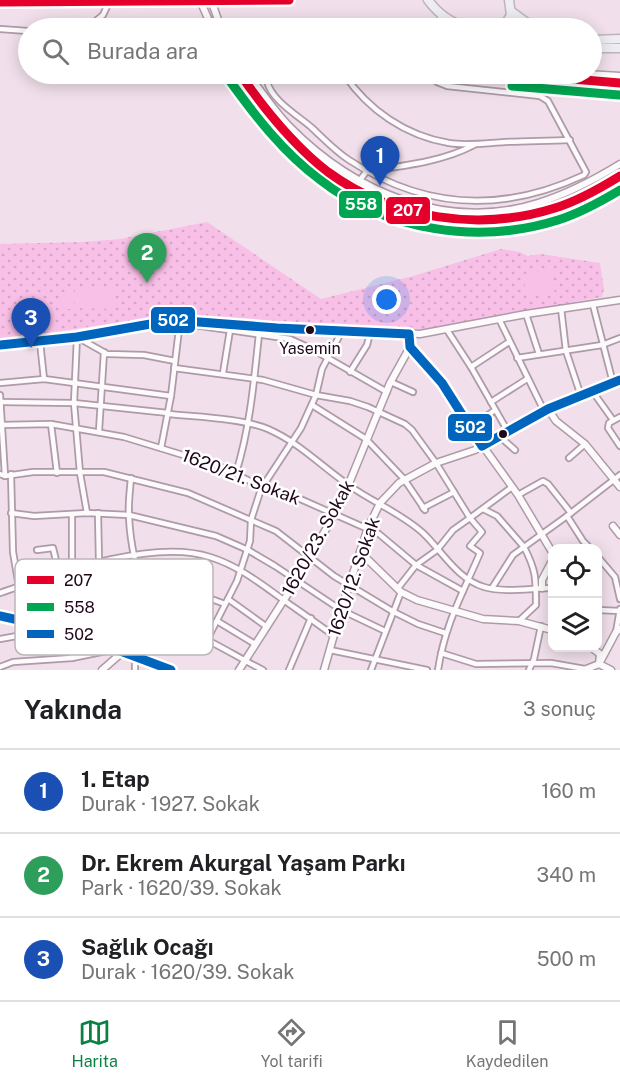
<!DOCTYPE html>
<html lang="tr">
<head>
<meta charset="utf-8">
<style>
  :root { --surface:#fff; --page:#f2f2f2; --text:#202124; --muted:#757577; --line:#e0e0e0; --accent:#0b8043 }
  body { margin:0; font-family:"Public Sans",sans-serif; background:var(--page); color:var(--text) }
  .controls { position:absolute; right:18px; bottom:18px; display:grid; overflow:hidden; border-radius:12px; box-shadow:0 3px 15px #0003 }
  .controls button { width:54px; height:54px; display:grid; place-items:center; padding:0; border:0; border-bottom:2px solid var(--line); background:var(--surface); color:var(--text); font:30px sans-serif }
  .you { position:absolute; left:387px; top:300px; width:21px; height:21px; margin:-15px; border:4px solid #fff; border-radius:50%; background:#1a73e8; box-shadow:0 0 0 9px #1a73e833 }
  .badge { display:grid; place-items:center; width:39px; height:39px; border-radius:50%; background:var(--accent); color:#fff; font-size:20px; font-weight:700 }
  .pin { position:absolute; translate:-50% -50px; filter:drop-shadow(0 2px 3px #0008) }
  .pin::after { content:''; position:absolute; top:32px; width:21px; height:18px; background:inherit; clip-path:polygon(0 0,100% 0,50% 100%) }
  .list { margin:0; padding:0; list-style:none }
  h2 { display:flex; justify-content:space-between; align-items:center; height:78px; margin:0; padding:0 24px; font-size:26px }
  h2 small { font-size:20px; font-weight:400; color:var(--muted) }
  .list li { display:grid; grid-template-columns:39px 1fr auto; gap:18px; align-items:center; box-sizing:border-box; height:84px; padding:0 24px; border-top:2px solid var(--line) }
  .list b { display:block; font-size:22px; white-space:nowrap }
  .list p { margin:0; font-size:20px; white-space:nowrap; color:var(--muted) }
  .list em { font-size:20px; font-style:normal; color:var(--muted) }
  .icon { flex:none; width:33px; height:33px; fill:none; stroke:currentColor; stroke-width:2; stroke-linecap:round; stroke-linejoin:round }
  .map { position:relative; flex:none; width:620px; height:670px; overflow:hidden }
  .search { position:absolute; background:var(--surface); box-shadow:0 3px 15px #0003; left:18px; right:18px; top:18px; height:66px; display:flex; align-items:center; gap:15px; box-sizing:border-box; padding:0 21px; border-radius:33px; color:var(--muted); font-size:22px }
  .sheet { height:330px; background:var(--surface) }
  nav { display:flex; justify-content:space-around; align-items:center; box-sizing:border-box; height:84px; border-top:2px solid var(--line); background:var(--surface); font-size:16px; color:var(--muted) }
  nav a { display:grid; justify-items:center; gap:3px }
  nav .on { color:var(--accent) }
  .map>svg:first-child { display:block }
</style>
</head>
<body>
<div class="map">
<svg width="620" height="670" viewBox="0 0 620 670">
  <defs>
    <pattern id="grass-dots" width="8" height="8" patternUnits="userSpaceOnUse" patternTransform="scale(1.5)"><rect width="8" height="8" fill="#f9c0e7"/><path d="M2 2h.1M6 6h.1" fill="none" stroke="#d5a4c6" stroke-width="1.8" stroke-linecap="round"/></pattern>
  </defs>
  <rect width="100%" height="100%" fill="#f1e0eb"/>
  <!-- grass -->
  <polygon fill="url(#grass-dots)" points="207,222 321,299 413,276 501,249 520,252 528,256 541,254 600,263 604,289 602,297 425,329 406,330 263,322 189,315 163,316 0,340 0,244 82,242 120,239"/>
  <!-- pitch -->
  <g fill="#f9c0e7">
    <polygon points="551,270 555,293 527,298 523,274"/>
    <polygon points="75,287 116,288 115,309 74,308"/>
    <rect x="59" y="292" width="12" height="17"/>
    <polygon points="21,305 36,305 36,329 21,328"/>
    <polygon points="39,305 54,305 54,329 39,328"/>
  </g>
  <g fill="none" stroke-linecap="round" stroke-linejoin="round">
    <!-- highway-tunnel -->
    <polyline stroke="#d2bfcc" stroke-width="8" stroke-dasharray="8 4" stroke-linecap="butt" points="0,2 289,0"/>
    <!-- street casing -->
    <g stroke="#ae9aa8" stroke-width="8">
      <g id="street">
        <polyline points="87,28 103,15 110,0"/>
        <polyline points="0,29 28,31"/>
        <path d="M297 74 275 77 267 81C271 100 297 115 311 127 323 138 335 151 349 160 425 210 503 213 584 175L586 172 548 101 540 96 447 86 437 82 428 74"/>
        <path d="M344 74C368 110 406 136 449 143 467 146 487 143 505 142 526 141 548 141 570 140"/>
        <path d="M359 181 367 171C402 166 442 162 474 145"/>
        <polyline points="593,305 613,383"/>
        <polyline points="561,308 566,351 581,396"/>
        <polyline points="526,314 539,354"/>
        <polyline points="499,319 544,411"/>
        <polyline points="180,323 290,339 312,349 387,392"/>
        <polyline points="447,330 471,367 507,430"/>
        <polyline points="40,342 44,379"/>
        <polyline points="517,358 602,345 620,338"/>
        <polyline points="471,367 509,342"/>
        <polyline points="174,368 263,380 316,395 350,401 368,407 405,424 412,430 436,463 470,518 512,487"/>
        <polyline points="350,372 367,345 370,333"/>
        <polyline points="223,373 230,330"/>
        <polyline points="391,382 413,392"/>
        <polyline points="0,383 44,379 171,396"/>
        <polyline points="593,392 613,420"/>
        <polyline points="0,395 5,476"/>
        <polyline points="1,402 74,403 168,413"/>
        <polyline points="491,402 527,379"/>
        <polyline points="312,405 366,439 404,479 425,510"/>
        <path d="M168 414C197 417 241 418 268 429 300 443 322 467 350 486 374 503 401 513 423 533 442 551 457 579 484 587 504 593 532 588 552 588"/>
        <polyline points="620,417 609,423 608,428 620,446"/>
        <polyline points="51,424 57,473"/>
        <polyline points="0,425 51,424 124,437 219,466 260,486 261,489 298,498 379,534 416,565 463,591"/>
        <polyline points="470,428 495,410"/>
        <polyline points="99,431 104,352"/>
        <polyline points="498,435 515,450"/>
        <polyline points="161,448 171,396 180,321"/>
        <polyline points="569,458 585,444"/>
        <path d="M236 473C250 428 254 381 259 334"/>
        <polyline points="0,474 5,476 33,472 104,472 188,493 276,531 334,576 392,611 418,624 445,633"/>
        <polyline points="11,474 13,552 19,587"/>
        <path d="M131 478C130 490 128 503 129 516 130 546 138 575 147 604"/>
        <polyline points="518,495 543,481 548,484 571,513"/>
        <polyline points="423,508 454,492"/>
        <polyline points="483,509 497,516 524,547 567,516"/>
        <polyline points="11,513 34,516 87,513 129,515 216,536 248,550 275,566 341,610 385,631"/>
        <polyline points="87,513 80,473 74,403 77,337 107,354 144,355 175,361"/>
        <polyline points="98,513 99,562"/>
        <polyline points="72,514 72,569"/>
        <polyline points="590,548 583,541 567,516 620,475"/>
        <polyline points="37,550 53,548 59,573"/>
        <polyline points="598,557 615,577 620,599"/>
        <path d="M398 588 416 565 437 550 453 530 470 518 482 532 470 546 480 553C462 595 445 624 438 670"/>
        <path d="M492 588 513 555 524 547C536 570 536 578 536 605L519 621"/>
        <path d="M0 593C55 574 153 538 210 557 239 566 261 584 285 601 302 613 318 624 334 636"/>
        <polyline points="228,599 267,627"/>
        <polyline points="598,610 620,611"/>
        <polyline points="24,621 58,603 139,577"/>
        <polyline points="217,621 255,644"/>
        <polyline points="43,626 51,615 88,606 147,604 194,596 203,596 225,604"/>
        <polyline points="616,632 620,609"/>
        <polyline points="69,633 72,658"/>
        <path d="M73 633C95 626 118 618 141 618 178 618 230 654 263 670"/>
        <polyline points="0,639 22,635 38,626"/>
        <polyline points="207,640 237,581 250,541 251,520 261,489 301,428 316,395 322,369 342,331"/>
        <polyline points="330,650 427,670"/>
        <polyline points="441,653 476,664 551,663 585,669"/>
        <polyline points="135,655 135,670"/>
        <polyline points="0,667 13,662 72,658 116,649"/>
        <polyline points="289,670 311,618"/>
        <polyline points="371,670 401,592"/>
        <polyline points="529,670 534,659 541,626"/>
      </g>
    </g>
    <!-- secondary casing -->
    <g stroke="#ae9aa8" stroke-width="9">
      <g id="secondary">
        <polyline points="200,0 212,28"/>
        <polyline points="211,0 221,28"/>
        <polyline points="441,16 446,28"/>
        <path d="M240 74C268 115 301 155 343 182 426 235 540 233 620 176"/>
        <path d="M248 74C262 92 274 111 290 127 354 192 447 232 538 203 567 194 594 180 620 164"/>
        <polyline points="513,74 620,83"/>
        <polyline points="587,74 620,76"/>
        <polyline points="0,345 77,337 173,320 295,329 420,334 526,314 620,300"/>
        <polyline points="410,347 442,383 470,428 518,495 552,552"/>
        <polyline points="548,409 556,421 585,444 620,487"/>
        <polyline points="613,526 620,535"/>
        <polyline points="360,552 401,592 417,600 483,619 519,621 552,630"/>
        <polyline points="542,588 542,580 552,561"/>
        <path d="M0 616C25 622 52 625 76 634 108 645 139 657 171 670"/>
        <polyline points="592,648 600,654 599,664 611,670"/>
        <polyline points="102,670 125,650"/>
        <polyline points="239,670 296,581 341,503 390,383 410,347 409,334"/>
        <polyline points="324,670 341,610 368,528 380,503 399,483 436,463 475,450 522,422 548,409 620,380"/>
        <polyline points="584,670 599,664 616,632 620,629"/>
      </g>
    </g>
    <!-- highway casing -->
    <g stroke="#bdb5be" stroke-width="11">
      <g id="highway">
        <path d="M428 0C439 15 453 25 472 28"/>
        <polyline points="512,12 527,23 539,28"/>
        <polyline points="497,28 506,23 511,15 509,0"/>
        <polyline points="498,28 519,28"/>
        <polyline points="592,40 620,39"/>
        <polyline points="592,48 620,48"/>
      </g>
    </g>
    <!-- street -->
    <use href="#street" stroke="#fdfafc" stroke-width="4.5"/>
    <!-- secondary -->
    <use href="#secondary" stroke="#fdfafc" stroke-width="6"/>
    <!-- highway -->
    <use href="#highway" stroke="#eeedf1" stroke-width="8"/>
    <!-- bus-1 casing -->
    <g stroke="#fff" stroke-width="14">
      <g id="bus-1">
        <polyline points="0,2 289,0"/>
        <path d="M240 74C265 110 293 145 328 172 392 219 479 232 555 208 578 201 599 189 620 176"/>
        <polyline points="513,74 620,83"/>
      </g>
    </g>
    <!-- bus-2 casing -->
    <g stroke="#fff" stroke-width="14">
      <g id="bus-2">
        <path d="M230 81C256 117 283 152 319 179 385 231 479 245 558 220 580 213 600 202 620 190"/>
        <polyline points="512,86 619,95"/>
      </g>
    </g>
    <!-- bus-3 casing -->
    <g stroke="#fff" stroke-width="14">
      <g id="bus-3">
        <polyline points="0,345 77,337 173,320 277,328 409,334 410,347 442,383 482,446 548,409 620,380"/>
        <polyline points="0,616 67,631 171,670"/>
      </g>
    </g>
    <!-- bus-1 -->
    <use href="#bus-1" stroke="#e4002b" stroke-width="9"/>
    <!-- bus-2 -->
    <use href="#bus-2" stroke="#00a651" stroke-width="9"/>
    <!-- bus-3 -->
    <use href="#bus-3" stroke="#0065bd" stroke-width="9"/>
  </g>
  <!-- markers -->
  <g fill="#20071a" stroke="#fff" stroke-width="2">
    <circle cx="310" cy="330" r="5"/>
    <circle cx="503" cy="434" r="5"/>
  </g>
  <g text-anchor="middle" stroke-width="5" stroke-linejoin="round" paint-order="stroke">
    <!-- bus labels -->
    <g font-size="16" fill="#20071a" stroke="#fff">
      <text x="310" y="354">Yasemin</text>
    </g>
    <!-- street labels -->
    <g font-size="18" fill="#20071a" stroke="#fff">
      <text transform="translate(241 477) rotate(21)" y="6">1620/21. Sokak</text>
      <text transform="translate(318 538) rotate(-61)" y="6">1620/23. Sokak</text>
      <text transform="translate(354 577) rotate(-71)" y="6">1620/12. Sokak</text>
    </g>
  </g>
  <!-- legend -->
  <rect x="15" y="559" width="198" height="96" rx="9" fill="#fff" stroke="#bcb5ba" stroke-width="1.5"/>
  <rect x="27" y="576" width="27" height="8" fill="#e4002b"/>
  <rect x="27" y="603" width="27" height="8" fill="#00a651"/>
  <rect x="27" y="630" width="27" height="8" fill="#0065bd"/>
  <g font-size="16" fill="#20071a">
    <text x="64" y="586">207</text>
    <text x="64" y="613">558</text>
    <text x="64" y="640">502</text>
  </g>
  <g stroke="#fff" stroke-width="2">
    <rect x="338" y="190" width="45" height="29" rx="6" fill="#00a651"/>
    <rect x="385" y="196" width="46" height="29" rx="6" fill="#e4002b"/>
    <rect x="150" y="306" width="46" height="28" rx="6" fill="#0065bd"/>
    <rect x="447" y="413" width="46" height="29" rx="6" fill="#0065bd"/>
  </g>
  <g font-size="16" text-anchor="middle" font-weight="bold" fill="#fff">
    <text x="361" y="210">558</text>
    <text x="408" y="216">207</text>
    <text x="173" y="326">502</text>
    <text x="470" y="433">502</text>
  </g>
</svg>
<div class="controls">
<button><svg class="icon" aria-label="locate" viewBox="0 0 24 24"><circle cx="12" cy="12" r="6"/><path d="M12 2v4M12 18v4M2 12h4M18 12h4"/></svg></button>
<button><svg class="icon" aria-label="layers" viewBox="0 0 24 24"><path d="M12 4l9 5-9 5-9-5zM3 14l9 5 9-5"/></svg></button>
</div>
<div class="you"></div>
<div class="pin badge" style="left:380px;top:186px;background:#1a4fb4">1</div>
<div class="pin badge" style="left:147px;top:283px;background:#2e9e5b">2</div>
<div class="pin badge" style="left:31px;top:348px;background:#1a4fb4">3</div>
<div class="search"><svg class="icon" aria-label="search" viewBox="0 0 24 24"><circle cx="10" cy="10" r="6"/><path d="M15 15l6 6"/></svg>Burada ara</div>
</div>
<section class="sheet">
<h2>Yakında<small>3 sonuç</small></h2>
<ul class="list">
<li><span class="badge" style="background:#1a4fb4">1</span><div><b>1. Etap</b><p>Durak · 1927. Sokak</p></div><em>160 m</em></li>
<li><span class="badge" style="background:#2e9e5b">2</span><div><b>Dr. Ekrem Akurgal Yaşam Parkı</b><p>Park · 1620/39. Sokak</p></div><em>340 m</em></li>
<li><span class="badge" style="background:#1a4fb4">3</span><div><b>Sağlık Ocağı</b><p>Durak · 1620/39. Sokak</p></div><em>500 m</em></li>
</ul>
</section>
<nav>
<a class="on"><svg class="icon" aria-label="map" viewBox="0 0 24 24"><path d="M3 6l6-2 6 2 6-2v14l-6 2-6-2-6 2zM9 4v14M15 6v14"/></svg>Harita</a>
<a><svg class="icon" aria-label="directions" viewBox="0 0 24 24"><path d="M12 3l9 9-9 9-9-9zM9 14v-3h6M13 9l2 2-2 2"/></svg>Yol tarifi</a>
<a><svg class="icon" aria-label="saved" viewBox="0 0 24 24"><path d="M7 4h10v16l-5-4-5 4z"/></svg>Kaydedilen</a>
</nav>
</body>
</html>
